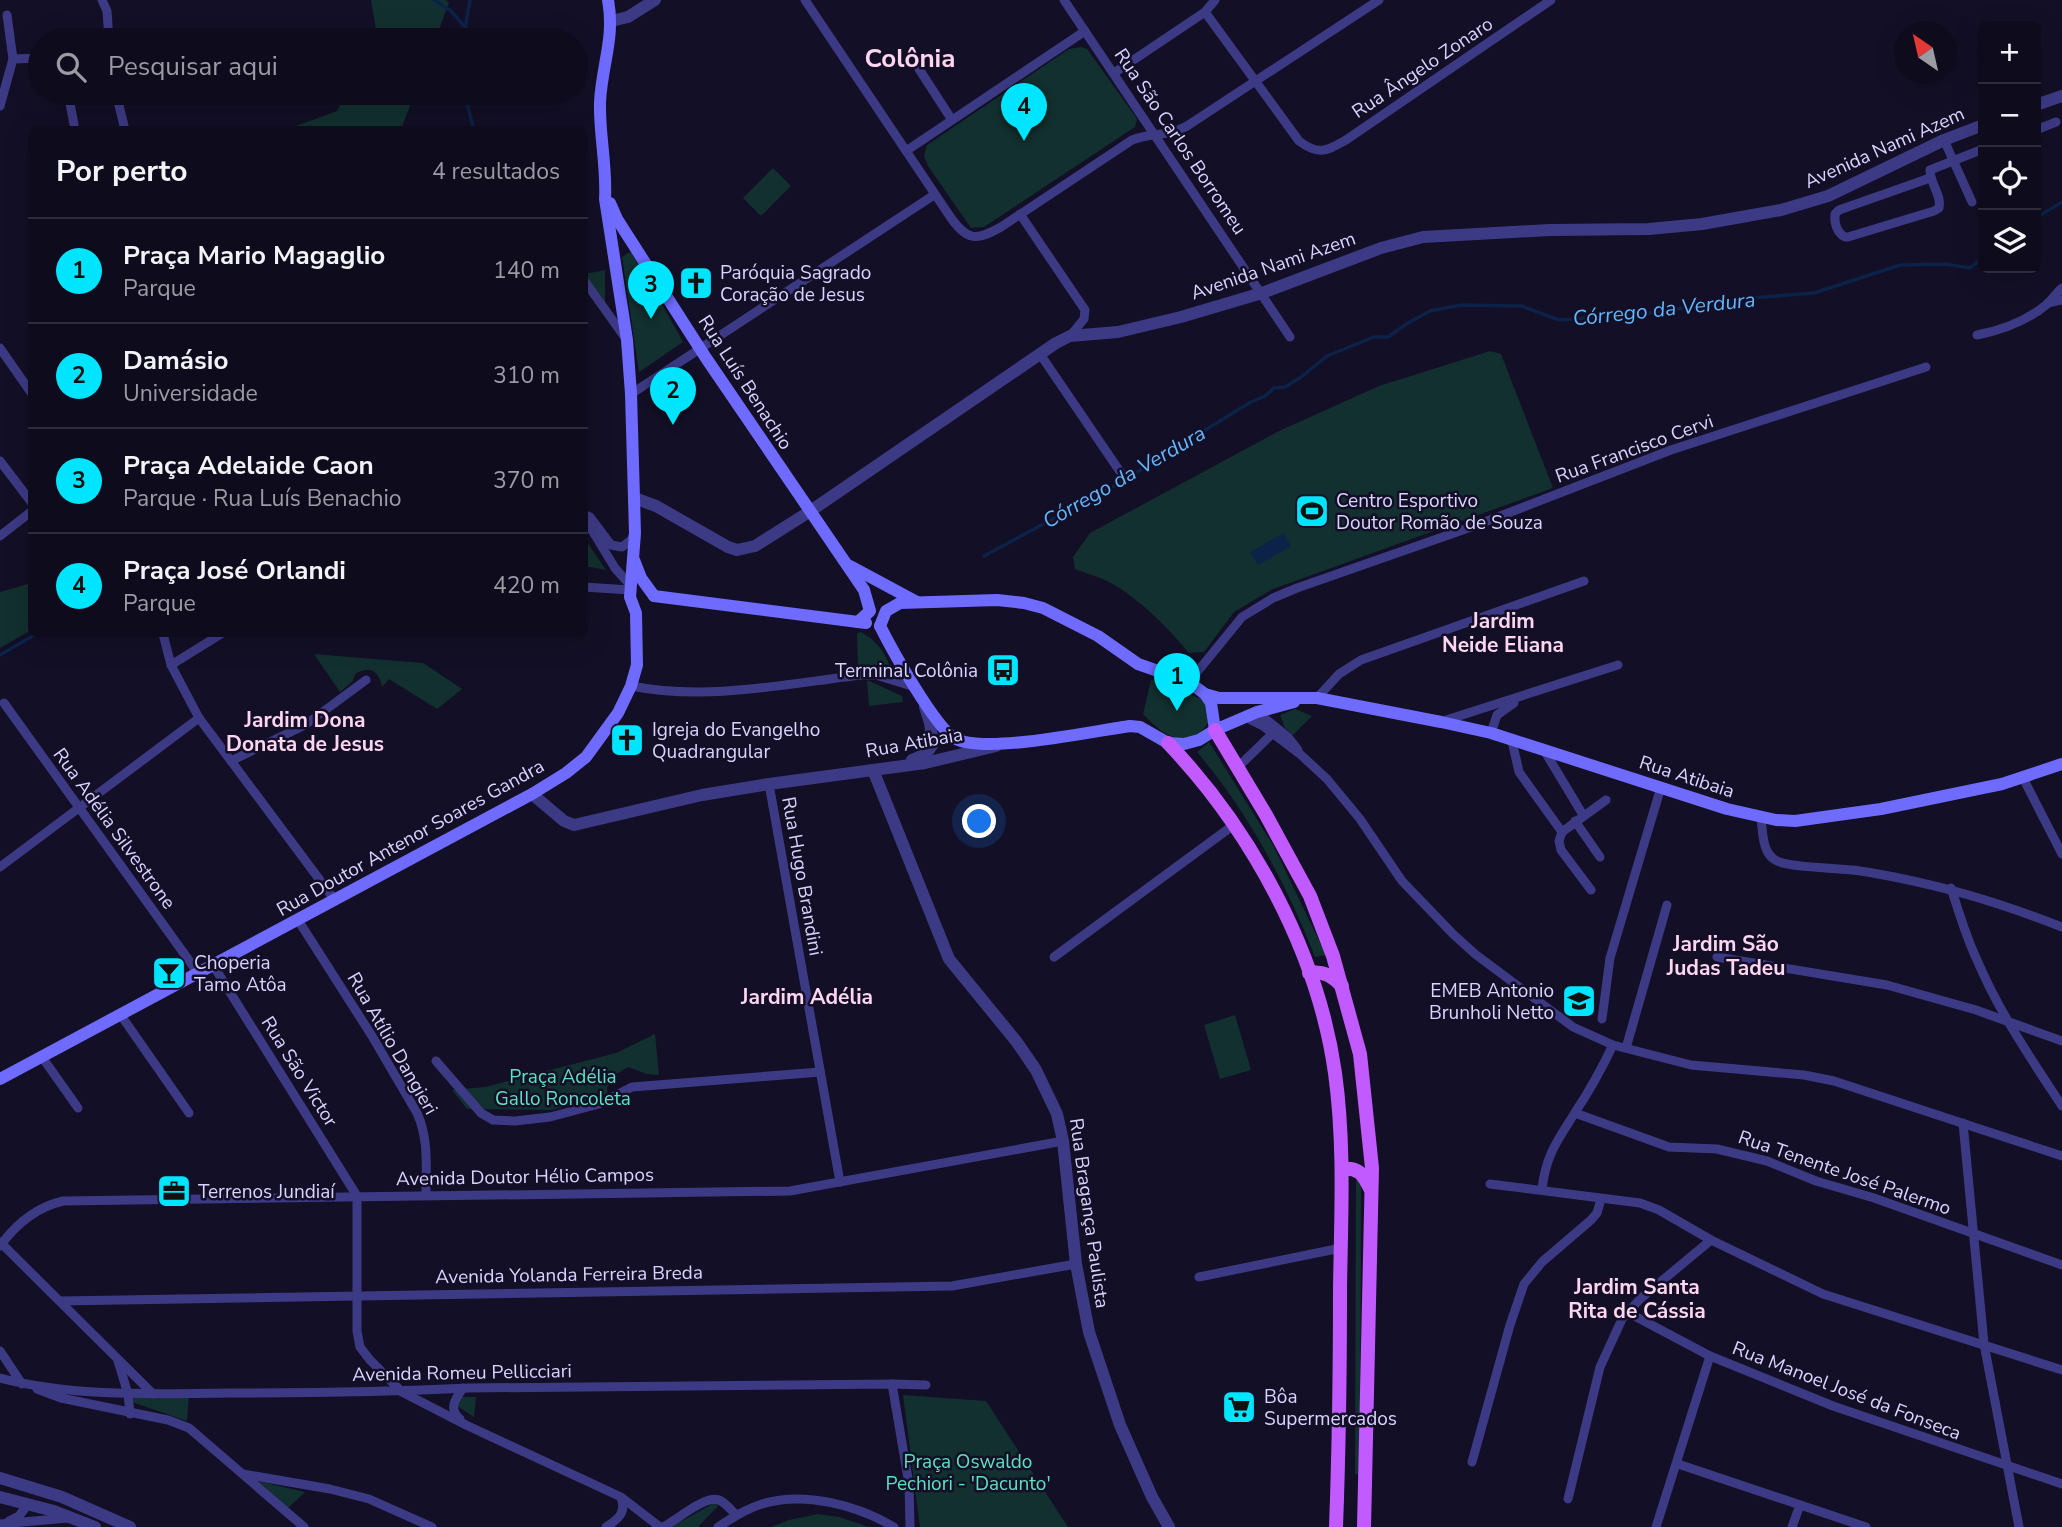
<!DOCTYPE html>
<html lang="pt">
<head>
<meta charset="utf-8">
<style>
  :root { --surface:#0e0b1c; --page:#171425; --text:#f1f3f6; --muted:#9b9ba3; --line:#2e2b3b; --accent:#00e5ff }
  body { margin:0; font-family:"Nunito Sans",sans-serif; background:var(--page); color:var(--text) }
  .controls { position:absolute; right:21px; top:21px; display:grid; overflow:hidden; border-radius:10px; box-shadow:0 7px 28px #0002 }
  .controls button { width:63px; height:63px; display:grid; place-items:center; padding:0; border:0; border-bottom:2px solid var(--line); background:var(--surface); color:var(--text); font:35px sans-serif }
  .compass { position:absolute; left:1894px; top:21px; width:63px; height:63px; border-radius:50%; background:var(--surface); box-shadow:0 7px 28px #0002; rotate:326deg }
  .you { position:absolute; left:980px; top:822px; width:24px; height:24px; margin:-18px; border:5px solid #fff; border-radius:50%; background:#1a73e8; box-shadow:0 0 0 10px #1a73e833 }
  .badge { display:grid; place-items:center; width:46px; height:46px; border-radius:50%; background:var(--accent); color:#111; font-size:23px; font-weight:700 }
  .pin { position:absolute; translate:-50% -58px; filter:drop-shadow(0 2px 4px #0008) }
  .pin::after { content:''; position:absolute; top:37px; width:24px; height:21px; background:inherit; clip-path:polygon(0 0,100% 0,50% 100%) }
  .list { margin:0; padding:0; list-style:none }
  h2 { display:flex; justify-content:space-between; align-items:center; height:91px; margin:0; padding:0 28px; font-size:30px }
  h2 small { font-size:23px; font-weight:400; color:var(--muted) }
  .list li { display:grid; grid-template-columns:46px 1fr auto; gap:21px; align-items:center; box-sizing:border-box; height:105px; padding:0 28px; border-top:2px solid var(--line) }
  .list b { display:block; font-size:26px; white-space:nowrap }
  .list p { margin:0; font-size:23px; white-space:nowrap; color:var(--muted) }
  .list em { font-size:23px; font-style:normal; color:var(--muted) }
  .icon { flex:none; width:38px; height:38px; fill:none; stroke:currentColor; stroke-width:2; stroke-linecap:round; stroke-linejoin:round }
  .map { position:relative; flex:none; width:2062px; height:1527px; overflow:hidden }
  .search { position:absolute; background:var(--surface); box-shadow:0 7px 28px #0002; left:28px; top:28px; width:560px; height:77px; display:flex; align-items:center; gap:18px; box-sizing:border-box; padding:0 24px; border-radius:38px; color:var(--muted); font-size:26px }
  .panel { position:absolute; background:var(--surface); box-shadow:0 7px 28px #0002; left:28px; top:126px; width:560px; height:511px; border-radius:10px }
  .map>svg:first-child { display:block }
</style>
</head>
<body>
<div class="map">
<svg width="2062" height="1527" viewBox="0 0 2062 1527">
  <rect width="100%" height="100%" fill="#130f26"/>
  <!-- green -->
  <g fill="#12302f">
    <polygon points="371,0 446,0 449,3 435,40 374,40 377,36"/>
    <polygon points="1081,47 1087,49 1133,113 1137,119 1135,127 984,227 971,228 928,166 924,156 927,145 1069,49"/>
    <polygon points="347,93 415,93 401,129 288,129 337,111"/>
    <polygon points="773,168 791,186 761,216 743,198"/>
    <polygon points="633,252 683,342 639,372 622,257 628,253"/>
    <polygon points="605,270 605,303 585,274"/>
    <path d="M1490 351 1501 354 1553 488 1273 589 1234 612 1204 652 1189 653C1167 627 1141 600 1111 583 1101 577 1087 574 1075 569L1073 557 1090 533 1279 431 1379 386Z"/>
    <polygon points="585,539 606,570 585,566"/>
    <polygon points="31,583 31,630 0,648 0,592"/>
    <path d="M861 632C883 645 886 657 896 680L882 674 858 669 857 633Z"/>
    <path d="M314 654 423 663 462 689 437 709 389 679 382 687C379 671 370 665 355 674L353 681 340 692Z"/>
    <polygon points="867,680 902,696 903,702 869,706"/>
    <path d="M1151 680C1170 684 1185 695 1204 699L1210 719C1191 755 1164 737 1143 714Z"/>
    <polygon points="1295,709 1312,716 1293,735 1285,728 1280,715"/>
    <path d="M1209 742 1273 845 1326 955 1315 957C1286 883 1248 812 1197 752Z"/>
    <polygon points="1235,1015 1251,1070 1220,1079 1204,1025"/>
    <path d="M655 1034 659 1075 647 1074 628 1067C617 1074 604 1080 608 1095L552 1110 467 1109 452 1090 485 1087 616 1053Z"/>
    <polygon points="1356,1180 1361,1180 1360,1475 1355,1474"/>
    <polygon points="189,1394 187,1421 129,1401 130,1396"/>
    <polygon points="903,1395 986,1401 1068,1527 920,1527"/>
    <polygon points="461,1397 476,1397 474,1417 457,1406"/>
    <polygon points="258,1481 305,1492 288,1508"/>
    <polygon points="716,1502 718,1506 698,1527 671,1527"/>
    <polygon points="818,1514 839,1517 869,1527 771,1527 789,1520"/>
  </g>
  <!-- water -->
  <polygon fill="#0c2248" points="1284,533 1291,546 1258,565 1250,552"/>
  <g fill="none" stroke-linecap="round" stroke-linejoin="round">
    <!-- stream -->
    <g stroke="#0c2248" stroke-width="3.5">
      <polyline points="434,0 451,11 465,27"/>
      <polyline points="463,40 470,0"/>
      <polyline points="464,93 474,130"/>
      <polyline points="2036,218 2062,202"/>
      <polyline points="984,556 1118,484 1249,403 1265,396 1274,388 1285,387 1301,377 1327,356 1374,337 1388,337 1408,323 1430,311 1461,305 1522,306 1559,320 1643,314 1750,298 1814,293 1900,265 1945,264 1970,268 1983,258"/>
      <polyline points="584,561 587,561"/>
      <polyline points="0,655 36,634"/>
    </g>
    <!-- minor -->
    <g stroke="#3d3a85" stroke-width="9">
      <polyline points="102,0 107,11 109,40"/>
      <path d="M805 0 951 218C968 241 976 241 1001 227L1132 140C1152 132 1168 137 1187 126L1379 0"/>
      <polyline points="1064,0 1290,337"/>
      <path d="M1205 12 1299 141C1319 156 1326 151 1346 140L1551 0"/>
      <polyline points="13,59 40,58"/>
      <polyline points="919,69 952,120"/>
      <polyline points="1114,73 1205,12 1215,0"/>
      <polyline points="68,93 75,130"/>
      <polyline points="116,93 125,130"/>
      <polyline points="0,106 13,59 7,15"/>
      <polyline points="2036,130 2056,122"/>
      <polyline points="1944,140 1972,202"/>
      <polyline points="906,151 1085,31"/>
      <path d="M1930 178 1839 210 1835 214C1834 223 1837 233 1845 237H1848L1934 211 1939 208C1942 195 1930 184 1930 170L1983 149"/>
      <polyline points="1020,214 1085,310 1084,319 1070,336"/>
      <polyline points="584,280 626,339"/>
      <polyline points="2048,303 2062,300"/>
      <path d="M1977 335C2003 330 2025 322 2046 305 2052 300 2056 293 2062 288"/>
      <polyline points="0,348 32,394"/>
      <polyline points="1040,354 1123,476"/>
      <polyline points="631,394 934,195"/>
      <polyline points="0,461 32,503"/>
      <polyline points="584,514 590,517 611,545 622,547 631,540 634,534"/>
      <polyline points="584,517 615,568 630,585"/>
      <polyline points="0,536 32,511"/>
      <polyline points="584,587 630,590"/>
      <polyline points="163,634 171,665 199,718 334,899"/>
      <polyline points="171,665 221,634"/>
      <polyline points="1189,682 1242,617 1273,598 1297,588 1477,525 1671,450 1926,367"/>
      <path d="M631 686C707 701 785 684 861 675H876L915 687"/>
      <polyline points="1317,698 1339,674 1361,660 1584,581"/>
      <polyline points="4,703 198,973"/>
      <polyline points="1257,712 1288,737 1298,750"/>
      <polyline points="1245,717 1263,726 1301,755 1327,779 1360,819 1402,881 1453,934 1475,954 1573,1027 1613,1045 1691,1065 1804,1075 1834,1081 2062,1156"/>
      <polyline points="1443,721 1618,665"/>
      <polyline points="1491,733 1497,715 1514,703"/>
      <polyline points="1512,741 1519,772 1562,832 1559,841 1561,850 1591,890"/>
      <polyline points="1544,750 1583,815"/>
      <polyline points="231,761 305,725 366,680"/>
      <polyline points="1236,769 1272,734"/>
      <polyline points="2023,778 2062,854"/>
      <polyline points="769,784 840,1182"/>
      <path d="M1761 818C1763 833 1762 854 1777 861 1795 869 1844 867 1867 872 1938 884 1995 901 2062 927"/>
      <polyline points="1575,821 1600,857"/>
      <polyline points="1562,832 1606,800"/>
      <polyline points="0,867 199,718"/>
      <path d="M1951 888C1959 912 1966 937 1977 960 1999 1012 2031 1059 2062 1106"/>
      <path d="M298 920 372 1036 417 1113C429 1139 426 1167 426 1195"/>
      <polyline points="1054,957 1235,824"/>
      <polyline points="1717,957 1887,985 1976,1010 2062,1041"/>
      <polyline points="213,965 357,1196 357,1331 360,1347 370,1360 402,1392 466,1425 621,1497 660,1527"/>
      <polyline points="120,1014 189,1113"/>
      <polyline points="1602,1019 1610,958 1661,787"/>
      <polyline points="1626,1048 1667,905"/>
      <polyline points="42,1057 78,1108"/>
      <polyline points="436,1061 481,1113 493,1120 515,1121 550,1117 599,1104 632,1087 820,1072"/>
      <polyline points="1575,1113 1669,1147 1717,1149 1767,1161 1816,1181 1874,1198 2062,1265"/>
      <polyline points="1963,1123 1984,1344 2019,1527"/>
      <polyline points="1490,1184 1640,1203 1659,1210 1711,1240 1823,1294 2062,1370"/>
      <path d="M1542 1189C1546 1154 1558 1140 1576 1111 1590 1090 1602 1068 1613 1045"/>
      <polyline points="0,1242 153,1394"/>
      <path d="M0 1246C16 1224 37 1207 63 1201L790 1191 1063 1141"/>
      <polyline points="1199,1277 1341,1248"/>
      <polyline points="60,1301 952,1286 1076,1264"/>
      <polyline points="1627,1312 1710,1356 1833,1406 2062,1484"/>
      <polyline points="0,1351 22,1384"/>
      <polyline points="118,1361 128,1394 130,1414"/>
      <path d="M0 1378C74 1397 153 1394 229 1393 309 1393 389 1392 469 1388L892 1384 926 1385"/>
      <polyline points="892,1384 909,1484 910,1527"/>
      <polyline points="37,1389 61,1398 168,1420 189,1428 304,1527"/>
      <path d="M460 1419C448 1409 455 1399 463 1388"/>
      <polyline points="1472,1462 1510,1325 1524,1284 1542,1262 1591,1220 1597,1213 1601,1199"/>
      <polyline points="1678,1464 1866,1527"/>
      <polyline points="243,1474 330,1489 369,1499 432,1527"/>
      <polyline points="1568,1499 1600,1367 1622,1319 1640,1299 1711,1240"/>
      <polyline points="9,1521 19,1516 28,1504"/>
      <polyline points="0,1524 68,1518"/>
      <path d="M606 1527C617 1520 627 1513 621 1498"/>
      <path d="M663 1527C677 1520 705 1495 719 1500 726 1503 731 1510 736 1515"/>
      <path d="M718 1527C732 1518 746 1509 762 1504 804 1491 857 1505 894 1527"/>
      <polyline points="1656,1527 1710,1356"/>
      <polyline points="1792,1527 1800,1505"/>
    </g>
    <!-- tertiary -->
    <g stroke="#3d3a85" stroke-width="12">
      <polyline points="611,21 628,17 655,0"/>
      <polyline points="2036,105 2062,96"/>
      <polyline points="634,498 656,506 728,547 737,550 755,546 809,512 1056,343 1070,336 1118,332 1181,317 1262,293 1381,248 1423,237 1550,230 1649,229 1702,224 1781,210 1828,196 1944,140 1983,125"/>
      <polyline points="912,760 926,754 933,744 930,723 925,707"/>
      <polyline points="873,770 949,959 1016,1041 1036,1070 1057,1114 1063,1141 1076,1264 1089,1332 1120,1425 1152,1497 1169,1527"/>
      <polyline points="532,794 564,821 574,825 702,795 769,784 925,763 996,746"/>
      <polyline points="0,1478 62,1497 130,1527"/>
      <polyline points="0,1497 54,1511 95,1527"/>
    </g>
    <!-- secondary -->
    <g stroke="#6f6bff" stroke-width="12">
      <polyline points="610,203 617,219 706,358 864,590 870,611 858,622"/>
      <polyline points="634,560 641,578 654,596"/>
      <polyline points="850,566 917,602"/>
      <polyline points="654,596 866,623"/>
      <polyline points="880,626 886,611 900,603 997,600 1024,603 1043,608 1098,636 1138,664 1189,682 1205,694 1219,698 1317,698 1441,722 1491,733 1544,750 1727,809 1776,820 1795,821 1881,809 2002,784 2062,764"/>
      <path d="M880 626C892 650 934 725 954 738 983 755 1093 731 1130 726L1140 727 1168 743 1184 744 1199 740 1215 730 1257 712 1294 702"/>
      <polyline points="1205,694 1211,703 1215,730"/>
      <path d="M0 1079 532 794 566 773 586 757 618 713 631 686 637 665 636 613 630 597 635 533 631 394 627 340 605 199C607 166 599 134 600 102 602 64 615 38 608 0"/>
    </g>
    <!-- primary -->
    <g stroke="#c25bff" stroke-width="14">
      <polyline points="1215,730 1266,815 1310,896 1333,956 1360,1054 1372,1168 1364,1527"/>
      <path d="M1168 743C1251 830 1318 952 1335 1073 1345 1145 1341 1217 1340 1289 1340 1369 1339 1448 1336 1527"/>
      <path d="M1309 973C1324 971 1331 975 1342 986"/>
      <path d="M1342 1169C1358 1167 1363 1174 1370 1188"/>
    </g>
  </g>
  <!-- icons -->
  <defs>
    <g id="church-square" transform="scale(1.75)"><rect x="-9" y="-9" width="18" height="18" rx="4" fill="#00e5ff" stroke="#130f26"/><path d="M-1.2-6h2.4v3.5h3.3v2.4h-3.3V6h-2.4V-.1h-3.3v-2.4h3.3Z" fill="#111"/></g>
    <g id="stadium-square" transform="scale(1.75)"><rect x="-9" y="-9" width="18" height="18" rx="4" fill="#00e5ff" stroke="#130f26"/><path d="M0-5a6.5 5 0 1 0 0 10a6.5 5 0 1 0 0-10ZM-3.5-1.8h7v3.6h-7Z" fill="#111"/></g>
    <g id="bus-square" transform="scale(1.75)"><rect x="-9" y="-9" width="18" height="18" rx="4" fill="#00e5ff" stroke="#130f26"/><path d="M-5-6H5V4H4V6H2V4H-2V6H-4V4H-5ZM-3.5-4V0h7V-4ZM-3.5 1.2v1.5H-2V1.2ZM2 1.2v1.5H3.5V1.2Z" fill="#111"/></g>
    <g id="bar-square" transform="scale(1.75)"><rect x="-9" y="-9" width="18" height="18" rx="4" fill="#00e5ff" stroke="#130f26"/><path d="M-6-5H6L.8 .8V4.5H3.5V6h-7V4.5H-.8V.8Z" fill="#111"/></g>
    <g id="school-square" transform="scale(1.75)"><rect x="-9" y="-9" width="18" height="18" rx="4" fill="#00e5ff" stroke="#130f26"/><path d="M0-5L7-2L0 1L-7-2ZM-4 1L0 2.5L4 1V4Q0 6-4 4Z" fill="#111"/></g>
    <g id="office-square" transform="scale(1.75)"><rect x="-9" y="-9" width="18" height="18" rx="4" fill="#00e5ff" stroke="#130f26"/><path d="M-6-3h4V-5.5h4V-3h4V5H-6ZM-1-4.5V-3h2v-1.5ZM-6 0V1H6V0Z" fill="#111"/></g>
    <g id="supermarket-square" transform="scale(1.75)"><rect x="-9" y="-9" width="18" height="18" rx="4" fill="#00e5ff" stroke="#130f26"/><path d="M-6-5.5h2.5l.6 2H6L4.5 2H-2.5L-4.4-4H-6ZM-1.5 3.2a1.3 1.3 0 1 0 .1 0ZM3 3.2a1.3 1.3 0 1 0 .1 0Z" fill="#111"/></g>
  </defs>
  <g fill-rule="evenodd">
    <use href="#church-square" x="696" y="283"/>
    <use href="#stadium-square" x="1312" y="511"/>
    <use href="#bus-square" x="1003" y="670"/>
    <use href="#church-square" x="627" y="740"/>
    <use href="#bar-square" x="169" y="973"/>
    <use href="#school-square" x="1579" y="1001"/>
    <use href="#office-square" x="174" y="1191"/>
    <use href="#supermarket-square" x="1239" y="1407"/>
  </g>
  <g text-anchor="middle" stroke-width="5" stroke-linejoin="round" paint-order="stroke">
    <!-- street labels -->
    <g font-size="19" fill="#d9d4ff" stroke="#130f26">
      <text transform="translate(1422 67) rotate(-34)" y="7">Rua Ângelo Zonaro</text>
      <text transform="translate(1181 141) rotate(56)" y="7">Rua São Carlos Borromeu</text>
      <text transform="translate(1884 147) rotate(-24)" y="7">Avenida Nami Azem</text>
      <text transform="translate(1273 265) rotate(-19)" y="7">Avenida Nami Azem</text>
      <text transform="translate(746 382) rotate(57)" y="7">Rua Luís Benachio</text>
      <text transform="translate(1634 448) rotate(-20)" y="7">Rua Francisco Cervi</text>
      <text transform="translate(914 742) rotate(-10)" y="7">Rua Atibaia</text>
      <text transform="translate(1687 776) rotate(18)" y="7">Rua Atibaia</text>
      <text transform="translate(115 828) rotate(54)" y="7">Rua Adélia Silvestrone</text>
      <text transform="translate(410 837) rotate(-29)" y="7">Rua Doutor Antenor Soares Gandra</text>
      <text transform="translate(803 876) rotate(80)" y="7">Rua Hugo Brandini</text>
      <text transform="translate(393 1043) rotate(60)" y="7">Rua Atílio Dangieri</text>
      <text transform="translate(300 1071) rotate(58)" y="7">Rua São Victor</text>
      <text transform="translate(1845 1172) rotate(19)" y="7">Rua Tenente José Palermo</text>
      <text transform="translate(525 1176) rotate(-1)" y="7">Avenida Doutor Hélio Campos</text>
      <text transform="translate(1090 1213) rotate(82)" y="7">Rua Bragança Paulista</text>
      <text transform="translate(569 1274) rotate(-1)" y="7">Avenida Yolanda Ferreira Breda</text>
      <text transform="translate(462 1372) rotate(-1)" y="7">Avenida Romeu Pellicciari</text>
      <text transform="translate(1847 1390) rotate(21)" y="7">Rua Manoel José da Fonseca</text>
    </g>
    <!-- poi labels -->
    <g font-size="19" fill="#d9d4ff" stroke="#130f26" text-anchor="start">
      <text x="720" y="279">Paróquia Sagrado<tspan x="720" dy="22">Coração de Jesus</tspan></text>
      <text x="1336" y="507">Centro Esportivo<tspan x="1336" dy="22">Doutor Romão de Souza</tspan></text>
      <text x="978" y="677" text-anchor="end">Terminal Colônia</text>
      <text x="652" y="736">Igreja do Evangelho<tspan x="652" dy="22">Quadrangular</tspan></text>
      <text x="194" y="969">Choperia<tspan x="194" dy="22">Tamo Atôa</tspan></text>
      <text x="1554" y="997" text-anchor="end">EMEB Antonio<tspan x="1554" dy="22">Brunholi Netto</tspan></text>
      <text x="198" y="1198">Terrenos Jundiaí</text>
      <text x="1264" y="1403">Bôa<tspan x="1264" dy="22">Supermercados</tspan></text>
    </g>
    <!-- park labels -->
    <g font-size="19" fill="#5fe0c0" stroke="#130f26">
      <text x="563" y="1083">Praça Adélia<tspan x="563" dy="22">Gallo Roncoleta</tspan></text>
      <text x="968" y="1468">Praça Oswaldo<tspan x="968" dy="22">Pechiori - 'Dacunto'</tspan></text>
    </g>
    <!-- water labels -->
    <g font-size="21" font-style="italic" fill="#62b6ff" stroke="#130f26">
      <text transform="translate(1664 309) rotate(-6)" y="7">Córrego da Verdura</text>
      <text transform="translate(1124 477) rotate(-30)" y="7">Córrego da Verdura</text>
    </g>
    <!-- neighbourhood labels -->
    <g font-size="21" font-weight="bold" fill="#ffd6f0" stroke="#130f26">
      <text x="1503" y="628">Jardim<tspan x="1503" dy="24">Neide Eliana</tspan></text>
      <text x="305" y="727">Jardim Dona<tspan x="305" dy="24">Donata de Jesus</tspan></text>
      <text x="1726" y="951">Jardim São<tspan x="1726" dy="24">Judas Tadeu</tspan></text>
      <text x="807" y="1004">Jardim Adélia</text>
      <text x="1637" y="1294">Jardim Santa<tspan x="1637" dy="24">Rita de Cássia</tspan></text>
    </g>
    <!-- district labels -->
    <g font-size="26" font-weight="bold" fill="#ffd6f0" stroke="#130f26">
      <text x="910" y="67">Colônia</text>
    </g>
  </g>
</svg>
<div class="controls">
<button>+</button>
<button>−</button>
<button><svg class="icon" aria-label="locate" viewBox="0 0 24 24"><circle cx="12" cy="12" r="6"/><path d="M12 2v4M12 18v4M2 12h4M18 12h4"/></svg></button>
<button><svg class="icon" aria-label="layers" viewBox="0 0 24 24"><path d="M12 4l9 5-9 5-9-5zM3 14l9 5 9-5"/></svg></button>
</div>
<svg class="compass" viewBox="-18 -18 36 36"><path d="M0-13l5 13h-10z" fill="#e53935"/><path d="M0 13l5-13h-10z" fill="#9b9ba3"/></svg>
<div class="you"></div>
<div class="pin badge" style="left:1177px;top:711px">1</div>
<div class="pin badge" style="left:673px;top:425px">2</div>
<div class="pin badge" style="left:651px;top:319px">3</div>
<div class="pin badge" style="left:1024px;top:141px">4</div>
<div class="search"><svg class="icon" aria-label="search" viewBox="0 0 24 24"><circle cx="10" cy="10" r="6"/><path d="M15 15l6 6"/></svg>Pesquisar aqui</div>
<section class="panel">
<h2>Por perto<small>4 resultados</small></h2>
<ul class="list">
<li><span class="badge">1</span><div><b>Praça Mario Magaglio</b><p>Parque</p></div><em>140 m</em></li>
<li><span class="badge">2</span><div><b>Damásio</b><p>Universidade</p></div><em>310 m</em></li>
<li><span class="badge">3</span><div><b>Praça Adelaide Caon</b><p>Parque · Rua Luís Benachio</p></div><em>370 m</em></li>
<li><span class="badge">4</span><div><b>Praça José Orlandi</b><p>Parque</p></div><em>420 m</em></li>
</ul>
</section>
</div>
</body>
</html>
